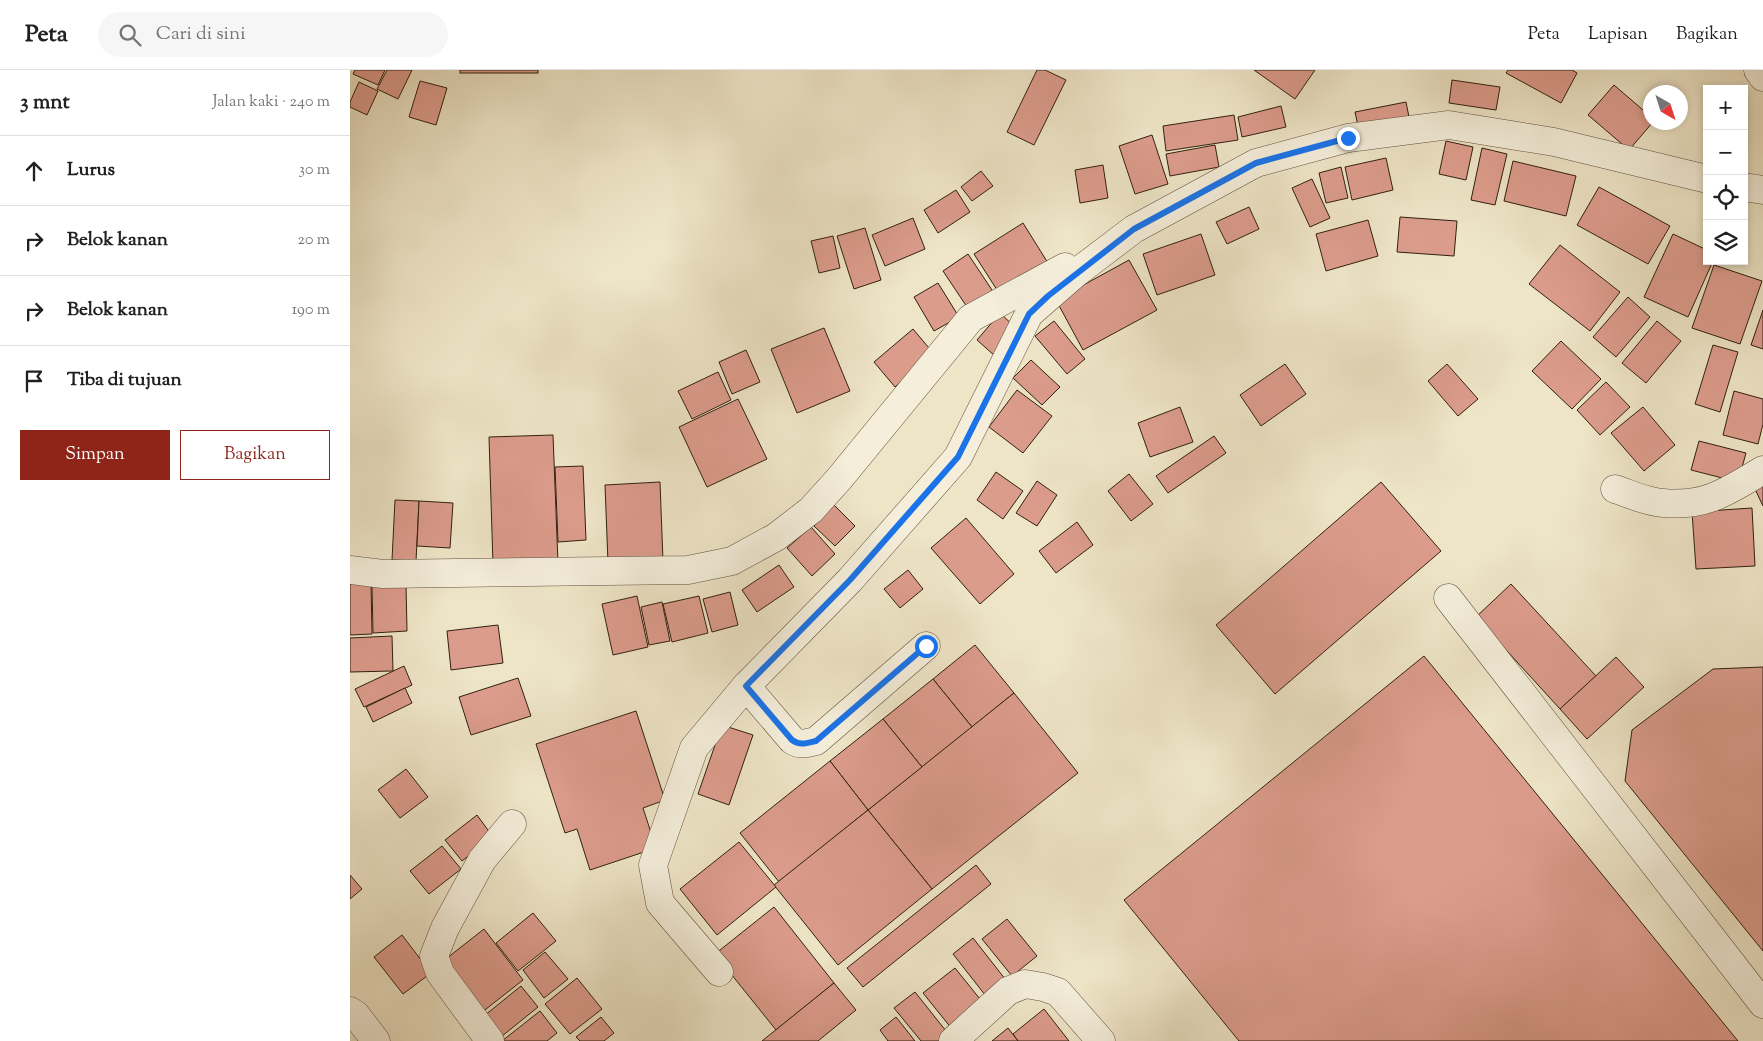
<!DOCTYPE html>
<html lang="id">
<head>
<meta charset="utf-8">
<style>
  :root { --surface:#fff; --page:#f6f6f6; --text:#202124; --muted:#757577; --line:#e0e0e0; --accent:#8f2418 }
  body { margin:0; font-family:"Sorts Mill Goudy",serif; background:var(--page); color:var(--text) }
  .controls { position:absolute; right:15px; top:15px; display:grid; overflow:hidden; border-radius:0px; box-shadow:0 2px 8px #0003 }
  .controls button { width:45px; height:45px; display:grid; place-items:center; padding:0; border:0; border-bottom:1px solid var(--line); background:var(--surface); color:var(--text); font:25px sans-serif }
  .compass { position:absolute; left:1293px; top:15px; width:45px; height:45px; border-radius:50%; background:var(--surface); box-shadow:0 2px 8px #0003; rotate:141deg }
  .stop { position:absolute; width:15px; height:15px; margin:-11px; border:4px solid #1a73e8; border-radius:50%; background:#fff }
  .stop.end { background:#1a73e8; border-color:#fff; box-shadow:0 1px 5px #0008 }
  .list { margin:0; padding:0; list-style:none }
  h2 { display:flex; justify-content:space-between; align-items:center; height:65px; margin:0; padding:0 20px; font-size:21px }
  h2 small { font-size:16px; font-weight:400; color:var(--muted) }
  .list li { display:grid; grid-template-columns:32px 1fr auto; gap:15px; align-items:center; box-sizing:border-box; height:70px; padding:0 20px; border-top:1px solid var(--line) }
  .list b { display:block; font-size:19px; white-space:nowrap }
  .list em { font-size:16px; font-style:normal; color:var(--muted) }
  .actions { display:flex; gap:10px; padding:15px 20px }
  .actions a { flex:1; padding:11px 0; border:1px solid var(--accent); border-radius:0px; text-align:center; font-size:18px; color:var(--accent) }
  .actions .main { background:var(--accent); color:#fff }
  .icon { flex:none; width:28px; height:28px; fill:none; stroke:currentColor; stroke-width:2; stroke-linecap:round; stroke-linejoin:round }
  .map { position:relative; flex:none; width:1413px; height:971px; overflow:hidden }
  header { display:flex; align-items:center; gap:30px; box-sizing:border-box; height:70px; padding:0 25px; background:var(--surface); border-bottom:1px solid var(--line) }
  header strong { font-size:24px }
  nav { display:flex; gap:28px; margin-inline-start:auto; font-size:18px }
  .search { width:350px; height:45px; background:var(--page); display:flex; align-items:center; gap:12px; box-sizing:border-box; padding:0 18px; border-radius:28px; color:var(--muted); font-size:19px }
  main { display:flex }
  aside { flex:1; background:var(--surface) }
  .map>svg:first-child { display:block }
</style>
</head>
<body>
<header>
<strong>Peta</strong>
<div class="search"><svg class="icon" aria-label="search" viewBox="0 0 24 24"><circle cx="10" cy="10" r="6"/><path d="M15 15l6 6"/></svg>Cari di sini</div>
<nav><a>Peta</a><a>Lapisan</a><a>Bagikan</a></nav>
</header>
<main>
<aside>
<h2>3 mnt<small>Jalan kaki · 240 m</small></h2>
<ul class="list">
<li><svg class="icon" aria-label="ahead" viewBox="0 0 24 24"><path d="M12 20V5M6 11l6-6 6 6"/></svg><div><b>Lurus</b></div><em>30 m</em></li>
<li><svg class="icon" aria-label="right" viewBox="0 0 24 24"><path d="M7 20v-9h11M14 6l5 5-5 5"/></svg><div><b>Belok kanan</b></div><em>20 m</em></li>
<li><svg class="icon" aria-label="right" viewBox="0 0 24 24"><path d="M7 20v-9h11M14 6l5 5-5 5"/></svg><div><b>Belok kanan</b></div><em>190 m</em></li>
<li><svg class="icon" aria-label="arrive" viewBox="0 0 24 24"><path d="M6 21V4h12l-3 4 3 4H6"/></svg><div><b>Tiba di tujuan</b></div></li>
</ul>
<div class="actions"><a class="main">Simpan</a><a>Bagikan</a></div>
</aside>
<div class="map">
<svg width="1413" height="971" viewBox="0 0 1413 971">
  <rect width="100%" height="100%" fill="#eee5c7"/>
  <filter id="stains"><feTurbulence type="fractalNoise" baseFrequency=".004" numOctaves="4"/><feColorMatrix values="0 0 0 0 .2 0 0 0 0 .09 0 0 0 0 .02 0 0 0 .5 -.17"/></filter>
  <radialGradient id="worn" r=".72"><stop offset=".6" stop-color="#630" stop-opacity="0"/><stop offset="1" stop-color="#630" stop-opacity=".3"/></radialGradient>
  <!-- building -->
  <g fill="#dc9c8c" stroke="#312010">
    <polygon points="5,0 35,0 28,15 3,4"/>
    <polygon points="37,0 62,0 48,29 27,19"/>
    <rect x="110" y="0" width="78" height="3"/>
    <polygon points="687,0 695,0 716,10 684,75 657,62"/>
    <polygon points="904,0 965,0 945,29"/>
    <polygon points="1158,0 1222,0 1227,3 1211,33 1156,3"/>
    <polygon points="1102,10 1150,17 1146,40 1099,33"/>
    <polygon points="70,11 97,18 86,55 59,47"/>
    <polygon points="9,12 28,21 17,45 0,37 0,32"/>
    <polygon points="1264,15 1300,46 1300,52 1303,52 1279,80 1238,45"/>
    <polygon points="1056,32 1060,52 1009,61 1005,42"/>
    <polygon points="931,36 936,57 892,67 888,47"/>
    <polygon points="884,45 888,70 816,81 813,56"/>
    <polygon points="802,65 818,114 785,124 769,76"/>
    <polygon points="1096,71 1123,77 1116,110 1089,104"/>
    <polygon points="865,75 869,97 820,106 816,84"/>
    <polygon points="1132,78 1157,84 1145,135 1121,130"/>
    <polygon points="1036,88 1043,120 1002,130 995,97"/>
    <polygon points="1163,91 1226,106 1216,146 1154,131"/>
    <polygon points="753,95 758,128 730,133 725,100"/>
    <polygon points="991,97 998,128 976,133 969,103"/>
    <polygon points="631,101 643,116 622,131 611,117"/>
    <polygon points="962,109 980,148 960,157 942,118"/>
    <polygon points="1249,117 1320,156 1298,194 1227,155"/>
    <polygon points="606,120 620,142 588,163 574,140"/>
    <polygon points="899,137 909,159 877,174 866,152"/>
    <polygon points="1050,147 1107,151 1104,186 1047,182"/>
    <polygon points="563,148 575,179 535,196 522,165"/>
    <polygon points="1018,150 1028,186 976,201 966,164"/>
    <polygon points="673,153 698,193 649,223 624,184"/>
    <polygon points="515,158 531,210 504,219 487,166"/>
    <polygon points="851,164 865,205 807,225 793,184"/>
    <polygon points="1323,164 1357,180 1357,191 1363,191 1338,247 1294,227"/>
    <polygon points="483,166 490,198 469,203 461,171"/>
    <polygon points="1210,175 1270,222 1240,261 1179,214"/>
    <polygon points="618,184 644,223 619,240 593,201"/>
    <polygon points="779,190 807,240 733,280 706,230"/>
    <polygon points="1364,195 1412,211 1390,274 1342,258"/>
    <polygon points="588,213 609,247 584,261 564,227"/>
    <polygon points="1278,227 1300,247 1266,287 1243,267"/>
    <polygon points="1413,240 1413,279 1401,275"/>
    <polygon points="650,243 668,260 645,286 627,270"/>
    <polygon points="704,251 735,289 717,304 685,266"/>
    <polygon points="1307,251 1331,271 1296,313 1272,293"/>
    <polygon points="474,258 500,321 447,343 421,279"/>
    <polygon points="563,259 584,284 545,317 524,292"/>
    <polygon points="1211,271 1251,309 1222,339 1182,301"/>
    <polygon points="1363,275 1388,282 1370,342 1345,334"/>
    <polygon points="396,280 410,312 382,324 369,292"/>
    <polygon points="681,290 710,317 692,335 663,308"/>
    <polygon points="935,294 956,324 911,356 890,325"/>
    <polygon points="1097,294 1128,329 1108,346 1078,311"/>
    <polygon points="368,302 381,330 342,349 328,321"/>
    <polygon points="1256,312 1280,337 1250,365 1227,340"/>
    <polygon points="667,320 702,346 673,383 639,357"/>
    <polygon points="1384,321 1413,329 1413,354 1408,374 1373,365"/>
    <polygon points="388,329 417,389 357,417 329,357"/>
    <polygon points="830,337 843,372 800,387 788,353"/>
    <polygon points="1293,337 1325,375 1294,401 1261,363"/>
    <polygon points="203,365 208,493 143,495 139,367"/>
    <polygon points="864,366 876,383 818,423 806,406"/>
    <polygon points="1349,371 1396,383 1388,412 1341,400"/>
    <polygon points="233,396 236,470 208,472 205,397"/>
    <polygon points="646,402 673,421 653,449 627,430"/>
    <polygon points="779,404 803,434 781,451 758,421"/>
    <polygon points="687,411 707,425 687,456 666,443"/>
    <polygon points="310,412 313,491 258,493 255,415"/>
    <polygon points="1031,412 1091,481 925,624 866,555"/>
    <polygon points="1413,416 1413,436 1405,419"/>
    <polygon points="45,430 69,431 66,491 42,490"/>
    <polygon points="69,431 103,433 100,478 67,476"/>
    <polygon points="484,435 505,456 485,476 464,456"/>
    <polygon points="1402,438 1405,496 1346,499 1342,442"/>
    <polygon points="616,448 664,504 630,534 581,478"/>
    <polygon points="727,452 743,475 706,503 689,481"/>
    <polygon points="461,457 485,484 462,506 437,478"/>
    <polygon points="429,495 444,517 407,542 392,520"/>
    <polygon points="558,500 573,519 550,538 534,519"/>
    <polygon points="21,513 22,564 0,565 0,514"/>
    <polygon points="1161,514 1246,606 1210,639 1126,547"/>
    <polygon points="56,515 57,561 23,563 22,516"/>
    <polygon points="380,522 388,555 362,562 353,529"/>
    <polygon points="287,526 298,577 263,585 252,534"/>
    <polygon points="349,526 358,563 322,572 313,534"/>
    <polygon points="312,532 320,571 299,575 291,537"/>
    <polygon points="148,555 153,593 101,600 97,561"/>
    <polygon points="42,566 43,601 0,602 0,568"/>
    <polygon points="625,575 664,623 622,657 583,609"/>
    <polygon points="1074,586 1388,971 889,971 774,830"/>
    <polygon points="1266,587 1294,617 1237,669 1210,639"/>
    <polygon points="54,596 62,615 14,637 5,619"/>
    <polygon points="1413,597 1413,881 1275,711 1282,660 1363,599"/>
    <polygon points="168,608 181,646 121,665 109,627"/>
    <polygon points="583,609 622,657 572,697 533,649"/>
    <polygon points="55,618 62,633 23,652 16,637"/>
    <polygon points="664,623 728,703 582,819 518,740"/>
    <polygon points="286,641 315,730 293,738 306,778 240,800 227,759 215,763 186,674"/>
    <polygon points="533,649 572,697 518,740 480,691"/>
    <polygon points="372,655 403,665 379,735 348,724"/>
    <polygon points="480,691 518,740 429,812 390,763"/>
    <polygon points="56,699 78,727 50,748 28,720"/>
    <polygon points="518,740 582,819 488,895 424,815"/>
    <polygon points="127,745 143,767 112,791 95,770"/>
    <polygon points="389,772 426,817 367,865 330,819"/>
    <polygon points="92,776 111,799 79,824 60,801"/>
    <polygon points="626,795 641,814 513,917 497,898"/>
    <polygon points="0,805 12,819 0,829"/>
    <polygon points="424,837 484,913 426,960 365,884"/>
    <polygon points="183,843 206,871 168,901 146,873"/>
    <polygon points="657,849 687,886 662,906 632,869"/>
    <polygon points="134,859 173,910 131,943 92,892"/>
    <polygon points="52,865 81,903 53,924 24,887"/>
    <polygon points="623,868 659,914 639,930 603,884"/>
    <polygon points="195,882 218,909 194,928 173,900"/>
    <polygon points="605,898 634,934 602,959 573,923"/>
    <polygon points="227,908 252,939 220,964 195,934"/>
    <polygon points="484,913 506,940 468,971 412,971"/>
    <polygon points="171,916 188,937 146,971 129,950"/>
    <polygon points="565,922 600,966 594,971 571,971 544,938"/>
    <polygon points="694,939 719,971 668,971 663,964"/>
    <polygon points="190,941 207,963 197,971 152,971"/>
    <polygon points="251,947 264,963 254,971 230,971 226,967"/>
    <polygon points="546,947 565,971 538,971 530,960"/>
    <polygon points="658,958 668,971 642,971"/>
  </g>
  <g fill="none" stroke-linecap="round" stroke-linejoin="round">
    <!-- minor casing -->
    <g stroke="#60513e" stroke-width="29">
      <g id="minor">
        <polyline points="1408,0 1413,7"/>
        <polyline points="1394,117 1413,120"/>
        <path d="M1265 419C1280 424 1297 432 1313 433 1356 437 1378 421 1413 400"/>
        <polyline points="0,500 33,504 338,500 382,491 426,467 461,440 489,409 621,248 715,197"/>
        <polyline points="1098,528 1413,934"/>
        <path d="M396 616 442 670C450 676 457 673 466 671L576 576"/>
        <polyline points="369,902 310,833 303,795 344,678 396,616 500,510 608,387 679,244 726,203 784,159 906,93 998,68 1099,55 1204,72 1357,109"/>
        <polyline points="0,941 6,945 26,971"/>
        <polyline points="140,971 90,903 84,886 95,858 132,790 162,754"/>
        <polyline points="603,971 658,921 675,914 693,917 708,922 751,971"/>
      </g>
    </g>
    <!-- minor -->
    <use href="#minor" stroke="#f4eedb" stroke-width="28"/>
  </g>
  <g fill="none" stroke-linecap="round" stroke-linejoin="round">
    <!-- route -->
    <path stroke="#1a73e8" stroke-width="6" d="M576 576 466 671C457 673 450 676 442 670L396 616 500 510 608 387 679 244 698 226 784 159 906 93 998 68"/>
  </g>
  <rect width="100%" height="100%" filter="url(#stains)"/>
  <rect width="100%" height="100%" fill="url(#worn)"/>
</svg>
<div class="controls">
<button>+</button>
<button>−</button>
<button><svg class="icon" aria-label="locate" viewBox="0 0 24 24"><circle cx="12" cy="12" r="6"/><path d="M12 2v4M12 18v4M2 12h4M18 12h4"/></svg></button>
<button><svg class="icon" aria-label="layers" viewBox="0 0 24 24"><path d="M12 4l9 5-9 5-9-5zM3 14l9 5 9-5"/></svg></button>
</div>
<svg class="compass" viewBox="-18 -18 36 36"><path d="M0-13l5 13h-10z" fill="#e53935"/><path d="M0 13l5-13h-10z" fill="#757577"/></svg>
<div class="stop" style="left:576px;top:576px"></div>
<div class="stop end" style="left:998px;top:68px"></div>
</div>
</main>
</body>
</html>
